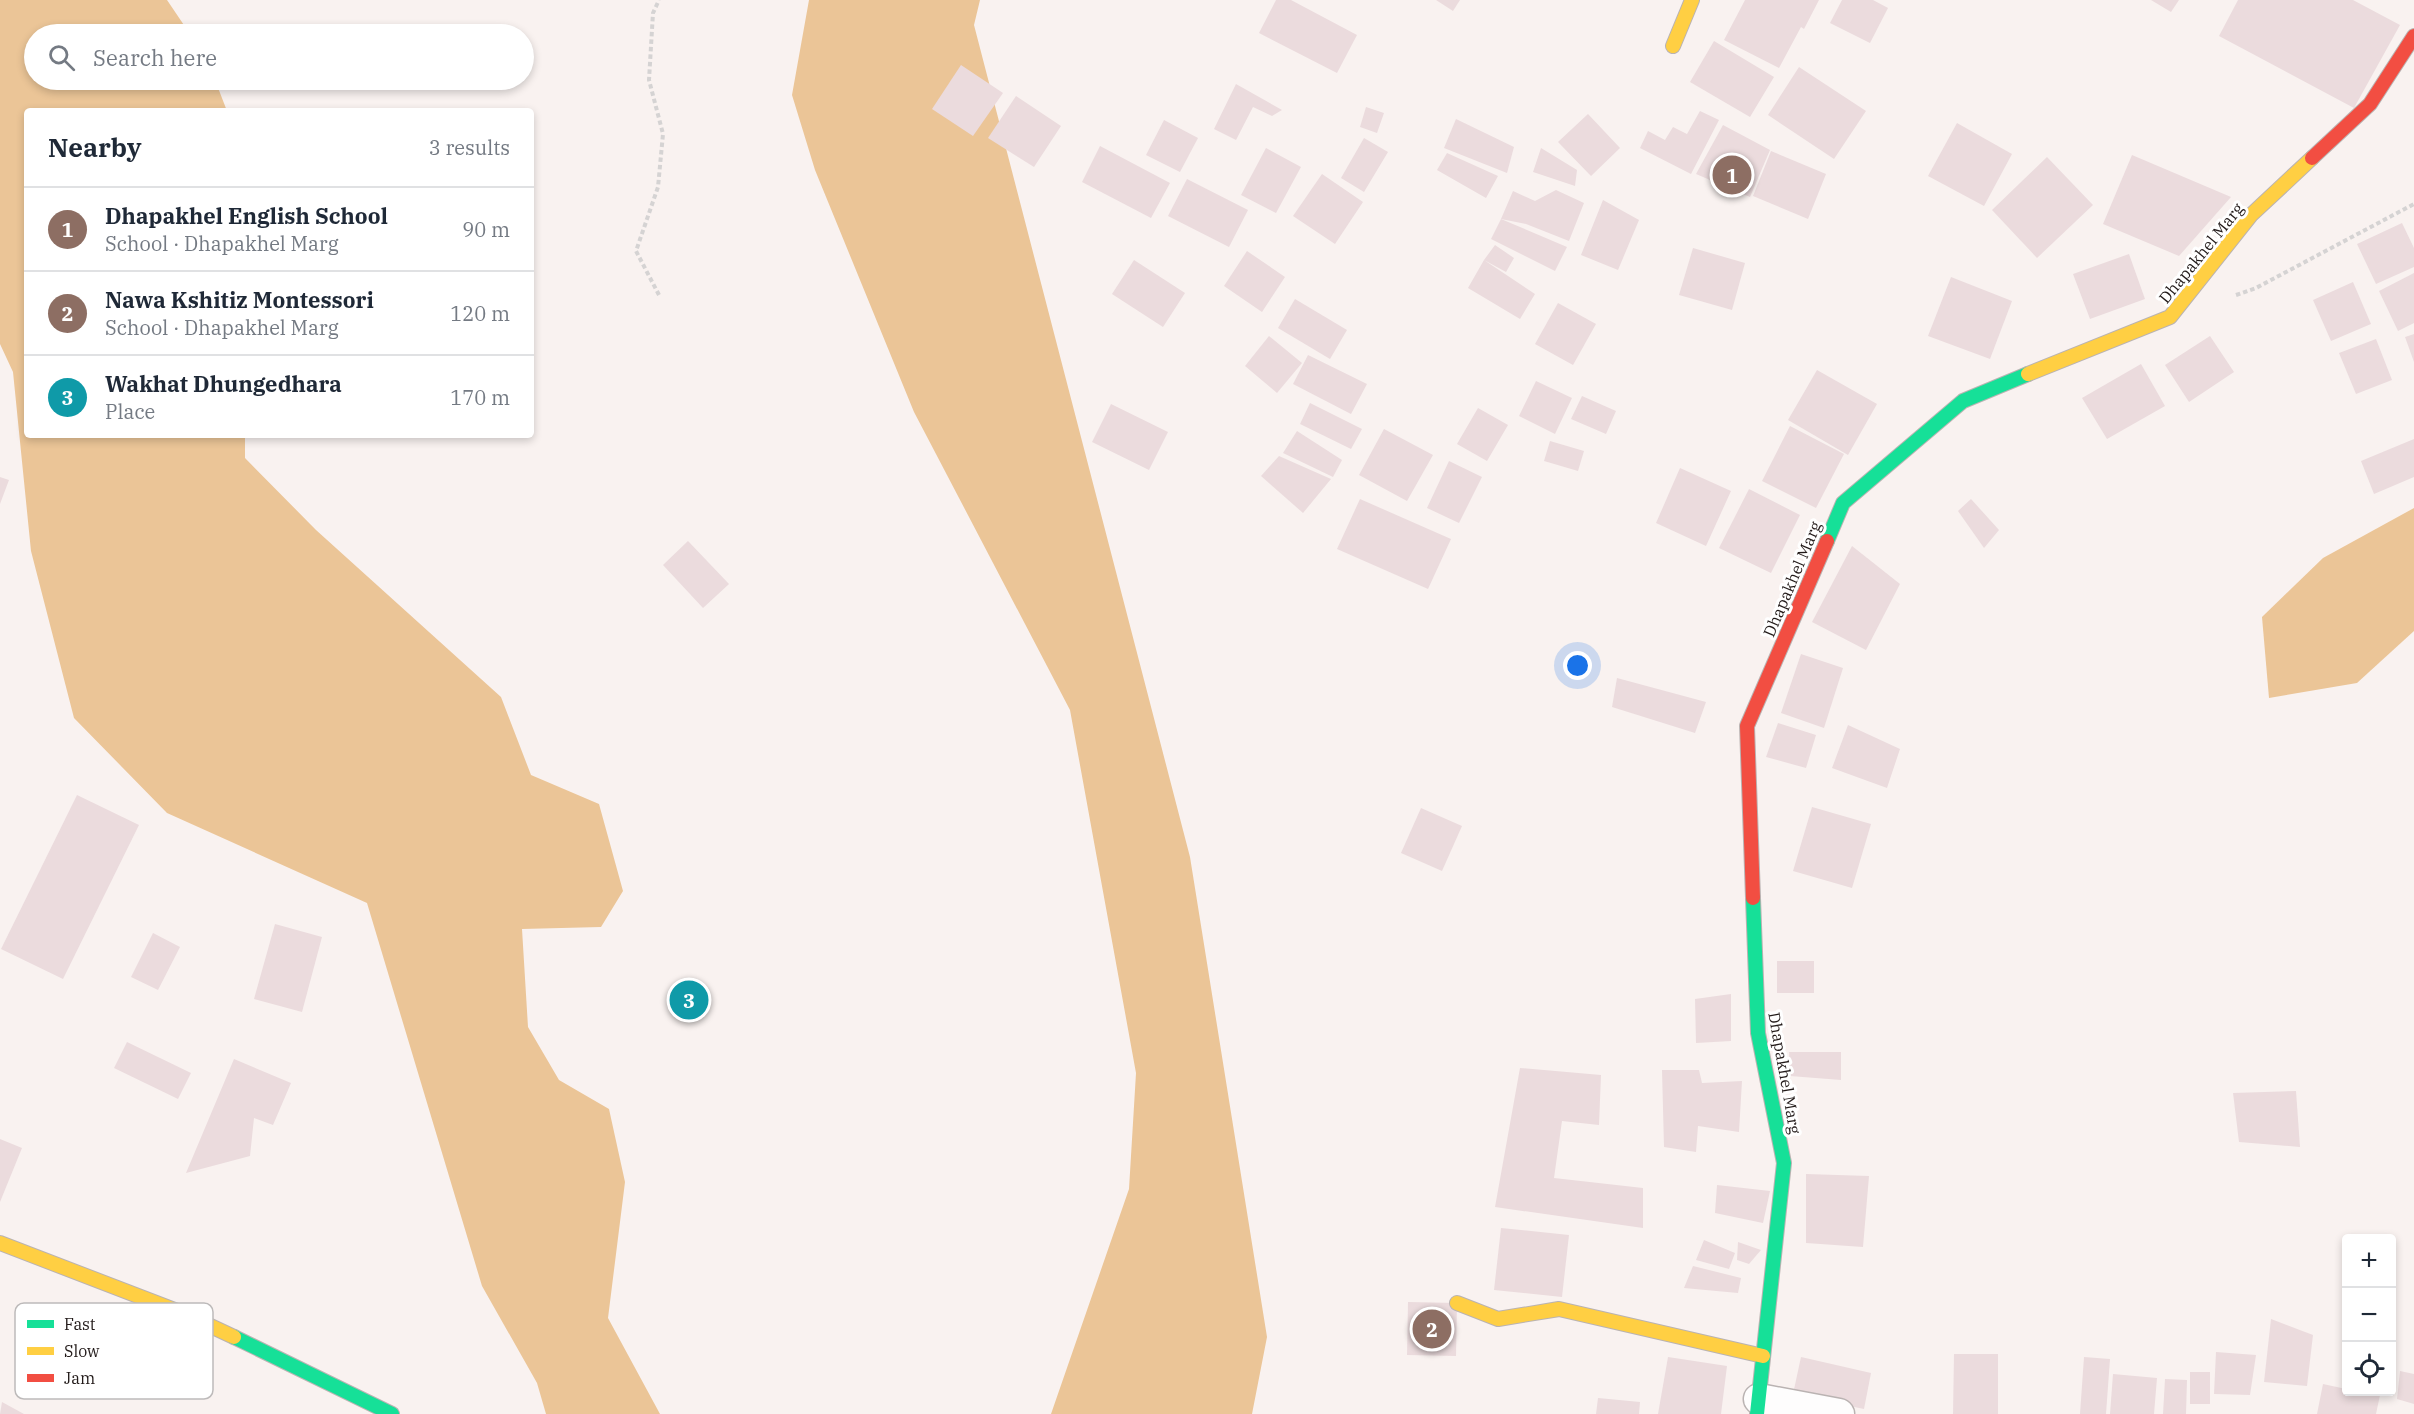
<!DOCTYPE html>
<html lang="en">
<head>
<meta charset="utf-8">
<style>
  :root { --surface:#fff; --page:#f6f6f7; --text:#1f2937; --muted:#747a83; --line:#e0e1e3; --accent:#db2777 }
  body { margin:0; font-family:"IBM Plex Serif",serif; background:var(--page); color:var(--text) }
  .controls { position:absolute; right:18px; bottom:18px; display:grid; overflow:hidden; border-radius:6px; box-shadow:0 3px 9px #0003 }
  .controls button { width:54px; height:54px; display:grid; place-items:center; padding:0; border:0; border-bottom:2px solid var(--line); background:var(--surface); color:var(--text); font:30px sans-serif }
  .you { position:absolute; left:1578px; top:666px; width:21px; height:21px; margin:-15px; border:4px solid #fff; border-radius:50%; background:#1a73e8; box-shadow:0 0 0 9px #1a73e833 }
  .badge { display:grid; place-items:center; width:39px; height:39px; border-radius:50%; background:var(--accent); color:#fff; font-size:20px; font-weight:700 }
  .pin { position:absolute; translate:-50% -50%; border:3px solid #fff; box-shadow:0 2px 6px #0006 }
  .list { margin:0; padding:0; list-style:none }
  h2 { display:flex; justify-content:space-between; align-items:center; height:78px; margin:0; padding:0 24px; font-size:26px }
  h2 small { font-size:20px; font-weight:400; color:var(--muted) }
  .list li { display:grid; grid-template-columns:39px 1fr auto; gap:18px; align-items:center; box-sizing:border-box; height:84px; padding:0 24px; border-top:2px solid var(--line) }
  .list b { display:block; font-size:22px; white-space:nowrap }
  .list p { margin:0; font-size:20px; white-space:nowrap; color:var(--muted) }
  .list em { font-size:20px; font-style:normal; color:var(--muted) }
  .icon { flex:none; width:33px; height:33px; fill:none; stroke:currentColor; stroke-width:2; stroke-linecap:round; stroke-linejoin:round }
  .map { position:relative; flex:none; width:2414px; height:1414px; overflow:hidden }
  .search { position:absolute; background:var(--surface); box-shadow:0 3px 9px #0003; left:24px; top:24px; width:510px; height:66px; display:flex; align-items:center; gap:15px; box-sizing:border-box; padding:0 21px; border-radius:33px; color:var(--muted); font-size:22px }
  .panel { position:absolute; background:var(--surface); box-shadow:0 3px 9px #0003; left:24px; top:108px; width:510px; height:330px; border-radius:6px }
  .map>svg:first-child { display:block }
</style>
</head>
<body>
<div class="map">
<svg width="2414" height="1414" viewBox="0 0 2414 1414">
  <rect width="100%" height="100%" fill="#f9f2f0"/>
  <!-- forest -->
  <g fill="#ebc597">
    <polygon points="0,0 167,0 190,34 34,34 34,80 215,80 227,111 27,111 27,435 245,435 245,458 316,530 501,697 531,775 599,804 623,891 601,927 522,929 528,1027 559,1080 609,1109 625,1182 608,1318 660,1414 546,1414 537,1383 482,1286 367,903 167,813 74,718 31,551 13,372 0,344"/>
    <polygon points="809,0 980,0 974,25 1190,857 1267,1337 1252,1414 1051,1414 1129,1189 1136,1073 1070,710 914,412 815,170 792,95"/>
    <polygon points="2414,508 2414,631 2357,683 2269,698 2262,617 2323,558"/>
  </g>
  <!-- building -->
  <g fill="#ebdbdd">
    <polygon points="1276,0 1291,0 1357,35 1337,73 1259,33"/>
    <polygon points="1436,0 1460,0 1453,11"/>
    <polygon points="1745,0 1819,0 1804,29 1801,27 1779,68 1724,40"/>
    <polygon points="1842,0 1873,0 1888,8 1870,43 1830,23"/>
    <polygon points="2151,0 2179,0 2171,12"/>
    <polygon points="2238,0 2353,0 2400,25 2354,108 2219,36"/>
    <polygon points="1714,41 1774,77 1750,117 1690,82"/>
    <polygon points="961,65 1003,93 973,136 932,109"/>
    <polygon points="1799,67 1866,111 1834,159 1768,115"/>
    <polygon points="1236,84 1282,110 1272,116 1253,107 1236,140 1214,129"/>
    <polygon points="1016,96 1061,126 1034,167 988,138"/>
    <polygon points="1366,107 1384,113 1377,133 1360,127"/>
    <polygon points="1700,111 1719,120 1691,174 1640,148 1648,131 1665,140 1673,127 1687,134"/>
    <polygon points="1588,114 1620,148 1591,176 1558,142"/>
    <polygon points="1456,119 1514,147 1507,173 1444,148"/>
    <polygon points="1164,120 1198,138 1180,172 1146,155"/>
    <polygon points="1957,123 2012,154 1984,206 1928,176"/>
    <polygon points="1723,125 1770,150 1750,197 1696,174"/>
    <polygon points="1364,138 1388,152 1364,192 1341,178"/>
    <polygon points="1100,146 1170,183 1151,218 1082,182"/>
    <polygon points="1266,148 1301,167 1276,213 1241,195"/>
    <polygon points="1541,148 1577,170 1575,186 1533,172"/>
    <polygon points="1771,151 1826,174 1808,219 1753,196"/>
    <polygon points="1447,153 1498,176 1486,198 1437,170"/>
    <polygon points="2132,155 2231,197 2179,256 2103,224"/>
    <polygon points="2047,157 2093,205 2037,258 1992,210"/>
    <polygon points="1322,174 1363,202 1335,244 1293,216"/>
    <polygon points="1187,179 1248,210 1229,247 1168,216"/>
    <polygon points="1556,190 1584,203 1569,241 1526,224 1501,219 1513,191 1535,201"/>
    <polygon points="1603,200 1639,220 1618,270 1581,255"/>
    <polygon points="1501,219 1567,247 1555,271 1491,239"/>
    <polygon points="2402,223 2414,248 2414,267 2376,284 2357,244"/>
    <polygon points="1495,245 1514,258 1506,272 1484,260 1535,294 1520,319 1468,288 1484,260"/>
    <polygon points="1693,248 1745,263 1732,310 1679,295"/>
    <polygon points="1247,251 1285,277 1262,312 1224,286"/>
    <polygon points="2129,254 2145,299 2090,319 2073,274"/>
    <polygon points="1134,260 1185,293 1163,327 1112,294"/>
    <polygon points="2414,273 2414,323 2398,331 2379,291"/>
    <polygon points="1951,277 2012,301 1990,359 1928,336"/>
    <polygon points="2353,282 2371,324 2331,341 2313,300"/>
    <polygon points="1295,299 1347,330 1330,359 1278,328"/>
    <polygon points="1558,303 1596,324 1573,365 1535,344"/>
    <polygon points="2414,334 2414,362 2405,337"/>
    <polygon points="1269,336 1302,363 1277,393 1245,366"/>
    <polygon points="2210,336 2234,372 2189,402 2165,365"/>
    <polygon points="2376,339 2392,380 2356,394 2339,353"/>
    <polygon points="1308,355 1367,384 1351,414 1293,384"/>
    <polygon points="2141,364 2165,406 2107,439 2082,398"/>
    <polygon points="1817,370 1877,404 1848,455 1788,420"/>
    <polygon points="1536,381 1572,398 1555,434 1519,416"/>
    <polygon points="1582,396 1616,411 1606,434 1571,419"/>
    <polygon points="1310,403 1362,429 1351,449 1300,424"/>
    <polygon points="1111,404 1168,432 1149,470 1092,442"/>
    <polygon points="1478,408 1508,425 1487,461 1457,444"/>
    <polygon points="1790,426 1844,454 1816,508 1762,481"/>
    <polygon points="1384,429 1433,455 1407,501 1359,475"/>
    <polygon points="1297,431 1342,460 1333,477 1283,453"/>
    <polygon points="2414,439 2414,477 2374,494 2361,461"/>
    <polygon points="1550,441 1584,451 1578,471 1544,461"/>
    <polygon points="1279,456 1331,479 1303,513 1261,476"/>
    <polygon points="1449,461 1482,477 1459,523 1427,508"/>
    <polygon points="1680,468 1731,491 1706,546 1656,523"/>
    <polygon points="0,477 9,480 0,504"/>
    <polygon points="1749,489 1800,515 1771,573 1719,548"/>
    <polygon points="1360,499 1451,539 1428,589 1337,549"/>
    <polygon points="1971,499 1999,530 1984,548 1958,511"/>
    <polygon points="688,541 729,584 703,608 663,565"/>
    <polygon points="1852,546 1900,584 1866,650 1812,622"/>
    <polygon points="1801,654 1843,668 1824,728 1781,713"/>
    <polygon points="1617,678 1706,702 1695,733 1612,707"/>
    <polygon points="1778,723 1816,735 1806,768 1766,757"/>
    <polygon points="1848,725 1900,749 1887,788 1832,768"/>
    <polygon points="77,795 139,825 63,979 1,949"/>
    <polygon points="1812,807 1871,824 1852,888 1793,871"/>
    <polygon points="1421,808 1462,826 1442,871 1401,853"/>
    <polygon points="275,924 322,937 302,1012 254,999"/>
    <polygon points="153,933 180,947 158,990 131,977"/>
    <rect x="1777" y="961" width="37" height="32"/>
    <polygon points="1731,994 1731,1041 1696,1043 1695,999"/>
    <polygon points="127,1042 191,1073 178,1099 114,1068"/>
    <polygon points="1789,1052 1841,1052 1841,1080 1790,1076"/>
    <polygon points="234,1059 291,1083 273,1125 254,1118 250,1156 186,1173"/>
    <polygon points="1520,1068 1601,1075 1599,1125 1562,1121 1554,1178 1643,1188 1643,1228 1495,1207"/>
    <polygon points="1662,1070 1699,1070 1702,1083 1742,1081 1739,1132 1698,1126 1696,1152 1664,1147"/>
    <polygon points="2296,1091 2300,1147 2239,1142 2233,1093"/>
    <polygon points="0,1139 22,1148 0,1202"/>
    <polygon points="1806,1174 1869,1176 1863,1247 1806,1243"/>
    <polygon points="1717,1185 1770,1191 1763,1223 1715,1213"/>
    <polygon points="1501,1228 1569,1235 1562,1297 1494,1290"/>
    <polygon points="1704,1240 1735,1253 1729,1269 1696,1260"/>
    <polygon points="1738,1242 1761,1250 1749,1264 1737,1260"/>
    <polygon points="1693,1266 1741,1278 1738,1293 1684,1288"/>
    <polygon points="1408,1302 1457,1303 1456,1356 1407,1355"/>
    <polygon points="2271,1319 2313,1335 2307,1386 2264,1382"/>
    <polygon points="2216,1352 2256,1355 2250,1395 2214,1394"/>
    <polygon points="1954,1354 1998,1354 1998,1414 1953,1414"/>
    <polygon points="1668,1357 1727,1366 1721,1414 1658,1414"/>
    <polygon points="1801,1357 1871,1373 1864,1409 1793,1394"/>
    <polygon points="2084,1357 2110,1359 2106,1414 2080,1414"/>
    <polygon points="2400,1371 2414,1374 2414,1404 2397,1399"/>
    <rect x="2190" y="1372" width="20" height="32"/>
    <polygon points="2113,1374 2157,1378 2154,1414 2110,1414"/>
    <polygon points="2165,1379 2187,1380 2186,1414 2163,1414"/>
    <polygon points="2323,1384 2346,1389 2346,1392 2380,1395 2376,1414 2317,1414"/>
    <polygon points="1598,1398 1640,1402 1639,1414 1596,1414"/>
    <polygon points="2,1402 24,1414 0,1414"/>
  </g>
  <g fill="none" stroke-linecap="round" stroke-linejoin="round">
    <!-- street casing -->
    <g stroke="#bab3b2" stroke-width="33">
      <polyline id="street" points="1759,1399 1839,1414"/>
    </g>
    <!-- fast casing -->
    <g stroke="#bab3b2" stroke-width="16">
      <g id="fast">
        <polyline points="1827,541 1843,503 1963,401 2028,374"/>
        <polyline points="1753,898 1758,1033 1784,1163 1757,1414"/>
        <polyline points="234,1337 392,1414"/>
      </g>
    </g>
    <!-- slow casing -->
    <g stroke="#bab3b2" stroke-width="16">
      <g id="slow">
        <polyline points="1673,46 1692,0"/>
        <polyline points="2028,374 2170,317 2251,215 2312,158"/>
        <polyline points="0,1243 185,1314 234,1337"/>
        <polyline points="1457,1303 1498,1319 1559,1309 1763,1356"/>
      </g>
    </g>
    <!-- jam casing -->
    <g stroke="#bab3b2" stroke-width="16">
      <g id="jam">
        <polyline points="2312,158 2370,104 2414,36"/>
        <polyline points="1753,898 1747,726 1827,541"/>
      </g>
    </g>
    <!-- path -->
    <g stroke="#d5d3d3" stroke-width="4" stroke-dasharray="4.5 3" stroke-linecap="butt">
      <polyline points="659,295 636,251 658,187 663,134 649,80 653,13 659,0"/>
      <polyline points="2236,295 2256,288 2414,204"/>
    </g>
    <!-- street -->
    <use href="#street" stroke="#fefdfd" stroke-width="30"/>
    <!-- fast -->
    <use href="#fast" stroke="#16e098" stroke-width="14"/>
    <!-- slow -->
    <use href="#slow" stroke="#ffcf43" stroke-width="14"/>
    <!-- jam -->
    <use href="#jam" stroke="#f24e42" stroke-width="14"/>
  </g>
  <g text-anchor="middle" stroke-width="6" stroke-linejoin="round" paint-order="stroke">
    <!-- street labels -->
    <g font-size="16" fill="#221a19" stroke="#fff">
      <text transform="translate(2201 253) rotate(-51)" y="6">Dhapakhel Marg</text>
      <text transform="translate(1792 579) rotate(-67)" y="6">Dhapakhel Marg</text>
      <text transform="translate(1785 1073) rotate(80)" y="6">Dhapakhel Marg</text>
    </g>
  </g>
  <!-- legend -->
  <rect x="15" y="1303" width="198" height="96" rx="9" fill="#fff" stroke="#bdbaba" stroke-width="1.5"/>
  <rect x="27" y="1320" width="27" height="8" fill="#16e098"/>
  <rect x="27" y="1347" width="27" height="8" fill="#ffcf43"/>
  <rect x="27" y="1374" width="27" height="8" fill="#f24e42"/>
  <g font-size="16" fill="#221a19">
    <text x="64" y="1330">Fast</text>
    <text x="64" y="1357">Slow</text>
    <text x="64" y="1384">Jam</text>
  </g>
</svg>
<div class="controls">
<button>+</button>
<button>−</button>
<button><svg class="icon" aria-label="locate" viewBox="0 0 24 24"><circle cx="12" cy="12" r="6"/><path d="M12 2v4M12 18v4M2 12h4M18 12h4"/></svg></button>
</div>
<div class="you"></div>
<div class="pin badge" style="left:1732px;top:175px;background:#8d6e63">1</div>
<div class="pin badge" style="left:1432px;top:1329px;background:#8d6e63">2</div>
<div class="pin badge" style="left:689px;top:1000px;background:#0f9aa8">3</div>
<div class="search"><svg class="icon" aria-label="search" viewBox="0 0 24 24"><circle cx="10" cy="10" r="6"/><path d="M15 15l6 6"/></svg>Search here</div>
<section class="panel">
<h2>Nearby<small>3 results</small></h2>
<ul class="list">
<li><span class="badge" style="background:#8d6e63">1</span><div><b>Dhapakhel English School</b><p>School · Dhapakhel Marg</p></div><em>90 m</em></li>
<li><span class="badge" style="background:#8d6e63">2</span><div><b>Nawa Kshitiz Montessori</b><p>School · Dhapakhel Marg</p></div><em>120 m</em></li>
<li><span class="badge" style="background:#0f9aa8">3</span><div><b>Wakhat Dhungedhara</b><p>Place</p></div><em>170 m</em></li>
</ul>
</section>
</div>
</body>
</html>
